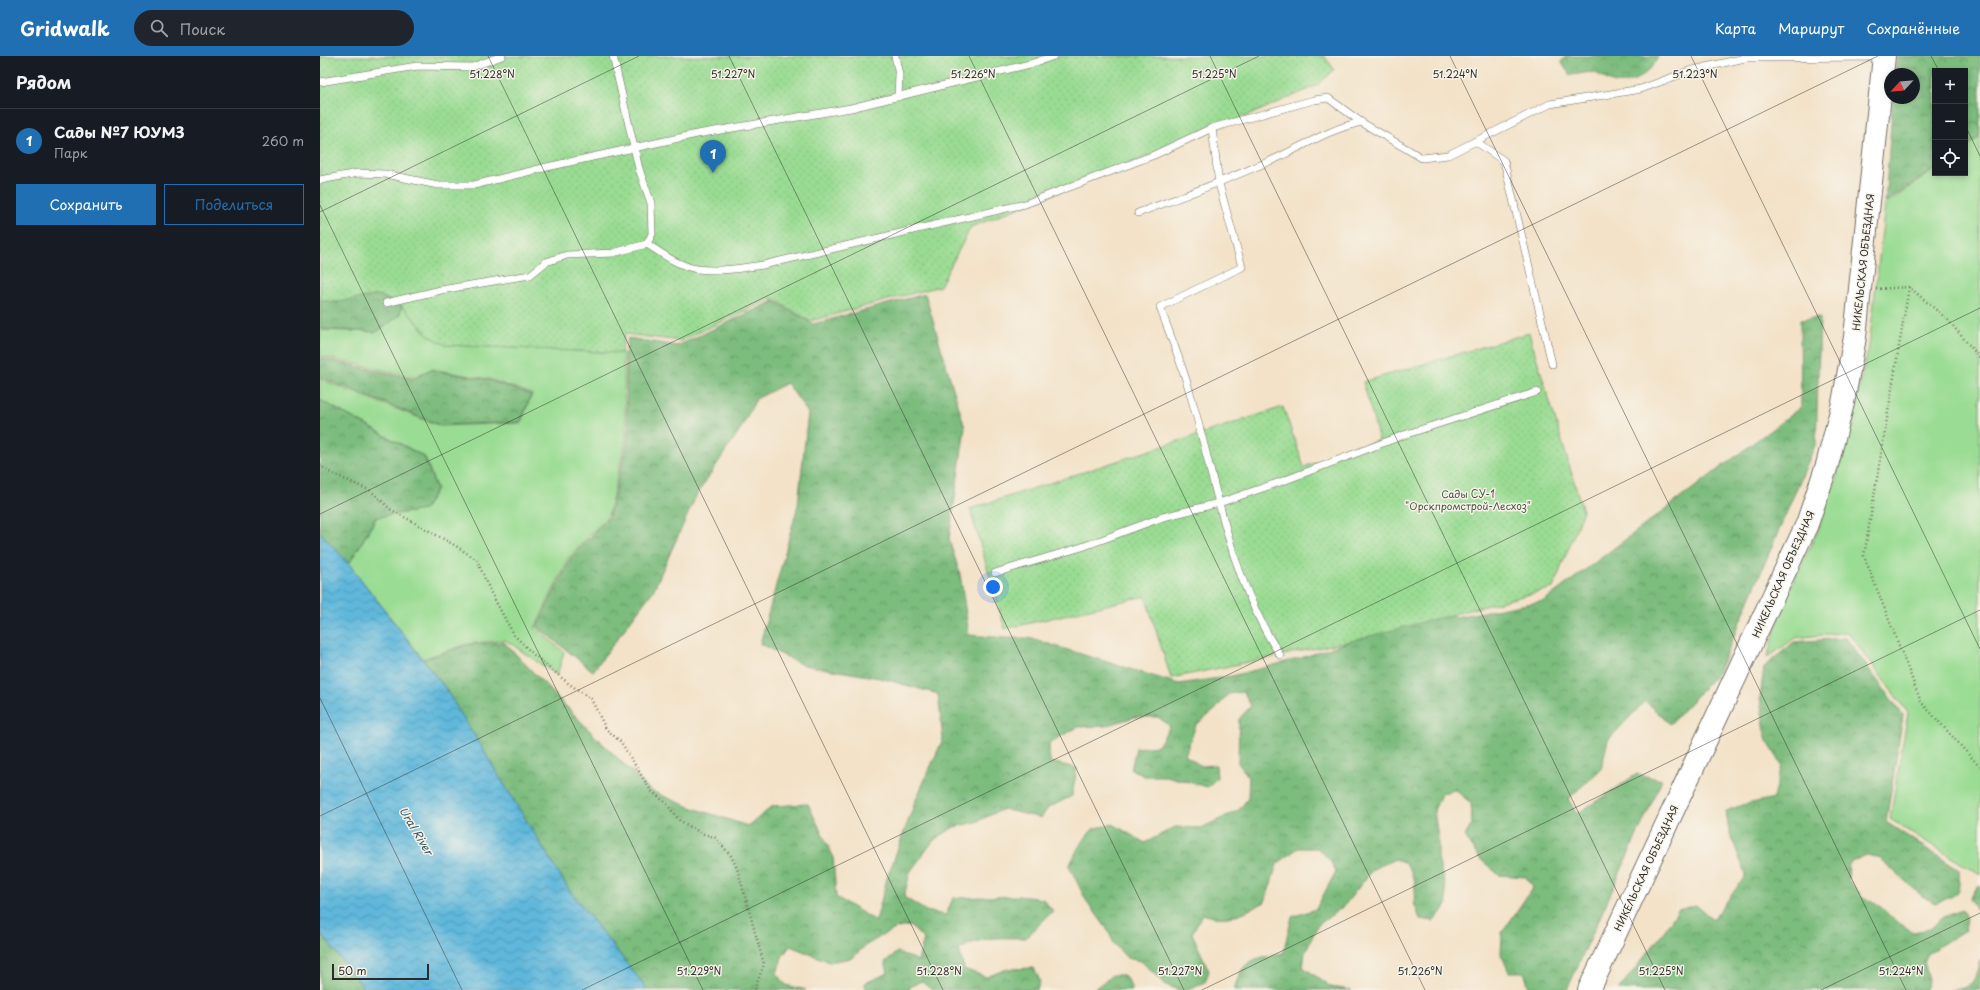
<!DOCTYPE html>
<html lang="ru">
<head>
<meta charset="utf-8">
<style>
  :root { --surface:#171b24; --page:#20242c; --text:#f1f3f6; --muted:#9ea1a6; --line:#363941; --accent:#1f6fb2 }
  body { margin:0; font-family:"Playpen Sans",sans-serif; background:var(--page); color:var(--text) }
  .controls { position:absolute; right:12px; top:12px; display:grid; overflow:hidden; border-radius:0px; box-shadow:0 2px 6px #0003 }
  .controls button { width:36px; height:36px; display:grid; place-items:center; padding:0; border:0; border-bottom:1px solid var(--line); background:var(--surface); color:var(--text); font:20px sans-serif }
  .compass { position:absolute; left:1564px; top:12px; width:36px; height:36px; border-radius:50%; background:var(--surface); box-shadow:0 2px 6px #0003; rotate:244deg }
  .scale { position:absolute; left:12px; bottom:10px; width:97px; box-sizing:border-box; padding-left:4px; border:2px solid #2b2b2b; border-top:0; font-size:11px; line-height:14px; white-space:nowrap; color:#2b2b2b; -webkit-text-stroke:3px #f7f3e8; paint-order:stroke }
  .you { position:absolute; left:673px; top:531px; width:14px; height:14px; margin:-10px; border:3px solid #fff; border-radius:50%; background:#1a73e8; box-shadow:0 0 0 6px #1a73e833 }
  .badge { display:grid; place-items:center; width:26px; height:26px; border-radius:50%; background:var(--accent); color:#fff; font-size:13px; font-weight:700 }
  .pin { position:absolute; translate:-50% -33px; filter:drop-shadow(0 1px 2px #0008) }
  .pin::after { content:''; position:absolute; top:21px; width:14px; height:12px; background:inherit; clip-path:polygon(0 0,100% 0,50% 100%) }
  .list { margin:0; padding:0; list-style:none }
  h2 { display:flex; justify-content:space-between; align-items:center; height:52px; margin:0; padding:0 16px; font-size:17px }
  h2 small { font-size:13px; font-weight:400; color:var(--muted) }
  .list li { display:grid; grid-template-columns:26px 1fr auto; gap:12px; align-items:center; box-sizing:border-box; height:64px; padding:0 16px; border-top:1px solid var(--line) }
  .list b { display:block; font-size:15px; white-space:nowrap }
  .list p { margin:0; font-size:13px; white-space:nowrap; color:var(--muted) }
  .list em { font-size:13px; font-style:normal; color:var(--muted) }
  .actions { display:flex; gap:8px; padding:12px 16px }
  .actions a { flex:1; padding:9px 0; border:1px solid var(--accent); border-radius:0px; text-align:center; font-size:14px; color:var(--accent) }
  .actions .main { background:var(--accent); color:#fff }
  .icon { flex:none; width:22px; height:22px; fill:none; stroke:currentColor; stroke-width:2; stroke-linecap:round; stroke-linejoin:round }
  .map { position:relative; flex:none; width:1660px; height:934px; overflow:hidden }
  header { display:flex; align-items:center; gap:24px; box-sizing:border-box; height:56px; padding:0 20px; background:var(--accent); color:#fff }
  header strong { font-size:19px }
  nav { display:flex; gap:22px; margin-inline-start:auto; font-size:14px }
  .search { width:280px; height:36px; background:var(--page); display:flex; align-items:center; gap:10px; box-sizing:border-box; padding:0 14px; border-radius:22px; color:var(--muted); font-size:15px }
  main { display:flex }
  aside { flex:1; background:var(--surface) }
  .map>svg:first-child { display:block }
</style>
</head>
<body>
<header>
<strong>Gridwalk</strong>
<div class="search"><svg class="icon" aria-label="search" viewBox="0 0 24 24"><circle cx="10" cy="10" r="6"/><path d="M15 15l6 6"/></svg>Поиск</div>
<nav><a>Карта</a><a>Маршрут</a><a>Сохранённые</a></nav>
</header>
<main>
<aside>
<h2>Рядом<small></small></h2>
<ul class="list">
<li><span class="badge">1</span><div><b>Сады №7 ЮУМЗ</b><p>Парк</p></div><em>260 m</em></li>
</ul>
<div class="actions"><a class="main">Сохранить</a><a>Поделиться</a></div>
</aside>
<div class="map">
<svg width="1660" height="934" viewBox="0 0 1660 934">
  <defs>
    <pattern id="forest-crowns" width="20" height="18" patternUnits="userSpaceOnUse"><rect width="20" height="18" fill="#7bbc7d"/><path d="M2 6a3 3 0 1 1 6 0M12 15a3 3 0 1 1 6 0" fill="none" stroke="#659967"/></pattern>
    <pattern id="garden-dots" width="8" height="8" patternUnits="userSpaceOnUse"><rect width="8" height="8" fill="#9adc93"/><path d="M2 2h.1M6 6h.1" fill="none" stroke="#85bd7f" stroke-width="1.8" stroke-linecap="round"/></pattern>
    <pattern id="water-waves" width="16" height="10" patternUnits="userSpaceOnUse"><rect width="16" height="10" fill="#5eb7db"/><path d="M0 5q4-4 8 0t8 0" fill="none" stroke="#4e95b2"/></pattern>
  </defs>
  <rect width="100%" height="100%" fill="#f7f3e8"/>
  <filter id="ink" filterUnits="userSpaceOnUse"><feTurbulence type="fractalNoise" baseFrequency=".025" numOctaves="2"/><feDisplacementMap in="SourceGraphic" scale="8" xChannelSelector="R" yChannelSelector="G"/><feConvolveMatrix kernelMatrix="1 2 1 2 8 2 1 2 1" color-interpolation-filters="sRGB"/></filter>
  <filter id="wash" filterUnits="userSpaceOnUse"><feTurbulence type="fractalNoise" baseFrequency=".012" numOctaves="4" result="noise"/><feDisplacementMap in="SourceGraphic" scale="16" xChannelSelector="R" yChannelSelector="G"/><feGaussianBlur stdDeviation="0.9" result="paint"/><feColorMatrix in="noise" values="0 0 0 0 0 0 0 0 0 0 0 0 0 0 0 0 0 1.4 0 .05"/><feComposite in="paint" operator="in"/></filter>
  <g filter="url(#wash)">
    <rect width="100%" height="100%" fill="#f3e2c8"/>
    <!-- green -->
    <g fill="#9adc93" stroke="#62845f">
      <polygon points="1660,81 1660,819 1570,763 1588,657 1528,576 1475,582 1447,602 1464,545 1498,474 1520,409 1549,291 1565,149 1615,113 1615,117 1645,117 1645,92"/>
      <polygon points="82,250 108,279 126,289 303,297 306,383 288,460 249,501 215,572 244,596 237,619 185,584 147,588 103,603 29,508 57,461 104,454 117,433 105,401 0,344 0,323 120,370 201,367 212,338 169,323 111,313 93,321 0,300 0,274 56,276 79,260"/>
    </g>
    <!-- forest -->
    <g fill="url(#forest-crowns)" stroke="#537454">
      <path d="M1246 0H1338C1333 16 1309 32 1292 26 1286 24 1281 19 1275 17 1268 15 1257 19 1250 19L1241 6Z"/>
      <polygon points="1577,0 1660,0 1660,80 1645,90 1645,15 1615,15 1615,112 1565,147 1573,42 1594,42 1594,18 1575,18"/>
      <path d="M605 238 645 372 629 483 640 518 649 579 687 582H709L859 628 912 620 981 602 1123 554 1136 561 1224 545 1481 351 1480 264 1500 261 1496 387 1398 617 1350 668 1325 645 1288 684 1281 713 1248 743 1257 758 1317 718 1342 724 1247 934H1210L1204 916H1189L1181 898 1182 877 1213 831 1206 821 1179 819 1159 802 1145 780 1152 768 1151 747 1135 734 1122 737 1114 754 1118 782V802L1125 831 1127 849 1114 865 1100 863 1094 847 1095 825 1086 807 1075 803 1053 813 1024 850 998 869 985 896 983 911 1011 931 1032 934H914C923 902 933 903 963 897L972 861 996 853 1016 815 1009 803 997 792H978L957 808 945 846C923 857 907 867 883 858L872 877 889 915 885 926 865 934H859L846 929 821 905 807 902 795 889 787 873 766 844 749 810 761 787 773 773 793 768 825 787 855 771 881 772 919 754 928 742 929 721 918 707 919 663 931 650 924 636 908 638 895 654 876 669 865 699 881 710 896 709 897 722 887 731 846 720H824L811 713 816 692 838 690 850 670 838 661H815L785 670 758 671 729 687 730 706 757 712 752 740 728 752 721 762 683 753 656 766 634 771 614 784 590 816 584 841 606 855 626 859 633 842 699 840 723 843 733 855 706 882C680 882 662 879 639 894L644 913 666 921 687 913 714 912 720 925 717 934H612L601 925 590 931 589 934H546L545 927 568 917 565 906 577 896 598 905 604 883 590 870 577 872 563 879 545 890 532 902 510 906 470 890 462 901 457 917 466 929 486 934H328L249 834 125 632 103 603 148 589 184 586 272 677 331 735 370 751 428 770 453 750 488 748 513 800 516 841 556 865 567 822 597 741 623 683 618 638 560 622 483 609 440 588 478 449 488 357 467 327 436 343 421 372 377 438 333 535 273 615 217 571 251 501 289 461 308 383 305 297 308 282 357 290 454 245 493 268Z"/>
      <polygon points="59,239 82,250 79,260 56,276 0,273 0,244 17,246"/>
      <polygon points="0,302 93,323 111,314 168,324 211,339 200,366 120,369 0,321"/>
      <polygon points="0,344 104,401 116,433 104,454 56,461 29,508 0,476"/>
      <path d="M1526 582 1583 659 1566 766 1639 814C1640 839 1638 839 1615 847L1602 840 1558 801 1544 800 1529 807 1528 824 1543 841 1560 850 1573 863 1593 876 1610 873 1624 861 1642 854 1647 864 1645 874 1608 897 1604 906 1609 923 1605 934H1298L1341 880 1358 854 1376 849 1393 864 1426 819 1409 775 1406 755 1422 749 1454 742 1462 709 1446 683 1440 642 1444 611 1474 586Z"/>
      <polygon points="1660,829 1660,855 1658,856 1650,843 1657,831"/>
      <polygon points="0,876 45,934 0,934"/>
      <path d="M1660 903V934H1632C1655 931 1655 924 1660 903Z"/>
      <polygon points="792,919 804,919 813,934 773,934"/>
    </g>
    <!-- garden -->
    <g fill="url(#garden-dots)" stroke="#62845f">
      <polygon points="0,0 1004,0 1014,13 1010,18 996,30 920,63 651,171 620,230 490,265 452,242 360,285 305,278 301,297 126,289 108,279 82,250 59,239 17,246 0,244"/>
      <polygon points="1209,277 1263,455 1233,532 1031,585 851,622 825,540 685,573 650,453 963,351 984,411 1059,384 1043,326"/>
    </g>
    <!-- water -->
    <polygon fill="url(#water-waves)" stroke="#447183" points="0,476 29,508 125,632 249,834 328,934 45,934 0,876"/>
  </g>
  <g filter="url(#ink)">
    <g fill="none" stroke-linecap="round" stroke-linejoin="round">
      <!-- lane casing -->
      <g stroke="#716b62" stroke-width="8">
        <g id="lane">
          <polyline points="293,0 319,113 331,147 332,178 327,188"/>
          <polyline points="575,0 579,19 578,41"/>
          <polyline points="0,26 97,10 152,11 182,0"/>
          <path d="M892 72 899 128 922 211 840 251C850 279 862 308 870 337 896 425 909 521 960 599"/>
          <polyline points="1155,85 1184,105 1232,308"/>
          <polyline points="0,124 38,117 65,118 118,129 154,129 227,111 377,78 531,52 710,8 734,0"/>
          <path d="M818 157C865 140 911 122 957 102 985 89 1010 73 1041 66L1102 102 1128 99 1230 48 1321 33 1369 15 1425 2 1562 1"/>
          <path d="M66 247 121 234 210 219 226 206 247 199 293 197 327 188C342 198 359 210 377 213 398 216 422 212 443 209L705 148 834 99 892 72 994 44 1008 42 1041 66"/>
          <polyline points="675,517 762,491 843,461 899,447 963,425 1084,379 1217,336"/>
        </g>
      </g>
      <!-- primary casing -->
      <g stroke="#716b62" stroke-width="24">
        <polyline id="primary" points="1269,934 1487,468 1507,409 1523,347 1535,281 1564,0"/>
      </g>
      <!-- path -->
      <g stroke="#716b62" stroke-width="2.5" stroke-dasharray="1 3" stroke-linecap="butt">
        <polyline points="1589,231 1544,500 1601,646 1660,711"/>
        <polyline points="1556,233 1589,231 1628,264 1660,302"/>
        <polyline points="0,409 9,416 51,435 70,453 136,490 157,504 171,537 194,579 214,599 248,627 271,643 286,673 301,686 331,735 346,747 359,764 381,777 396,782 411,800 417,812 444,908 435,932 436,934"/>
      </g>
      <!-- lane -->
      <use href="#lane" stroke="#fff" stroke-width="7"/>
      <!-- primary -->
      <use href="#primary" stroke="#fff" stroke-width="22"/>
    </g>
  </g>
  <!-- ticks -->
  <path fill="none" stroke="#2b2b2b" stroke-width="1" stroke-opacity="0.45" d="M168 0 623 934M409 0 864 934M649 0 1105 934M890 0 1345 934M1130 0 1586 934M1371 0 1660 593M1611 0 1619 15M1645 69 1660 100M0 149 383 934M0 156 319 0M0 458 939 0M0 642 142 934M0 760 1558 0M262 934 1660 252M882 934 1660 554M1501 934 1660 857"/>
  <g text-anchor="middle" stroke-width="3" stroke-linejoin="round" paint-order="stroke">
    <!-- street labels -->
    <g font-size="10" fill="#2b2b2b" stroke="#f7f3e8">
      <text transform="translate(1543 206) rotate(-84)" y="4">НИКЕЛЬСКАЯ ОБЪЕЗДНАЯ</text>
      <text transform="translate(1463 518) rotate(-66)" y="4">НИКЕЛЬСКАЯ ОБЪЕЗДНАЯ</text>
      <text transform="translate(1326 812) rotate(-65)" y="4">НИКЕЛЬСКАЯ ОБЪЕЗДНАЯ</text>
    </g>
    <!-- park labels -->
    <g font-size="10" fill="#475745" stroke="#f7f3e8">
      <text x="1148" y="442">Сады СУ-1<tspan x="1148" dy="12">"Орскпромстрой-Лесхоз"</tspan></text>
    </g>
    <!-- water labels -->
    <g font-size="11" font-style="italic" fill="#3a5560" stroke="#f7f3e8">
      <text transform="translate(96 775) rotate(59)" y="4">Ural River</text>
    </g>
  </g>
  <g font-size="10" text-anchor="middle" fill="#2b2b2b" stroke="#f7f3e8" stroke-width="3" stroke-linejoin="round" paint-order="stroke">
    <text x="413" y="22">51.227°N</text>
    <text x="894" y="22">51.225°N</text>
    <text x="1135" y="22">51.224°N</text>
    <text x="1375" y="22">51.223°N</text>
    <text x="172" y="22">51.228°N</text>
    <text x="653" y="22">51.226°N</text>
    <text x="379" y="919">51.229°N</text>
    <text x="619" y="919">51.228°N</text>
    <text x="860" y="919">51.227°N</text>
    <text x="1100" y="919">51.226°N</text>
    <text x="1341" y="919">51.225°N</text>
    <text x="1581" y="919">51.224°N</text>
  </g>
</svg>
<div class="controls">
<button>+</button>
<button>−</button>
<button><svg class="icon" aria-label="locate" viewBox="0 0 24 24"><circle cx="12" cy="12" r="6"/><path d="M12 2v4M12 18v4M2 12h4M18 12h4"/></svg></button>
</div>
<svg class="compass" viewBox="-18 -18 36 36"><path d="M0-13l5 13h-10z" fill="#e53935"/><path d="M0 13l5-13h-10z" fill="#9ea1a6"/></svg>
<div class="scale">50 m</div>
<div class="you"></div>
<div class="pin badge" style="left:393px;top:117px">1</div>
</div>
</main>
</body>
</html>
